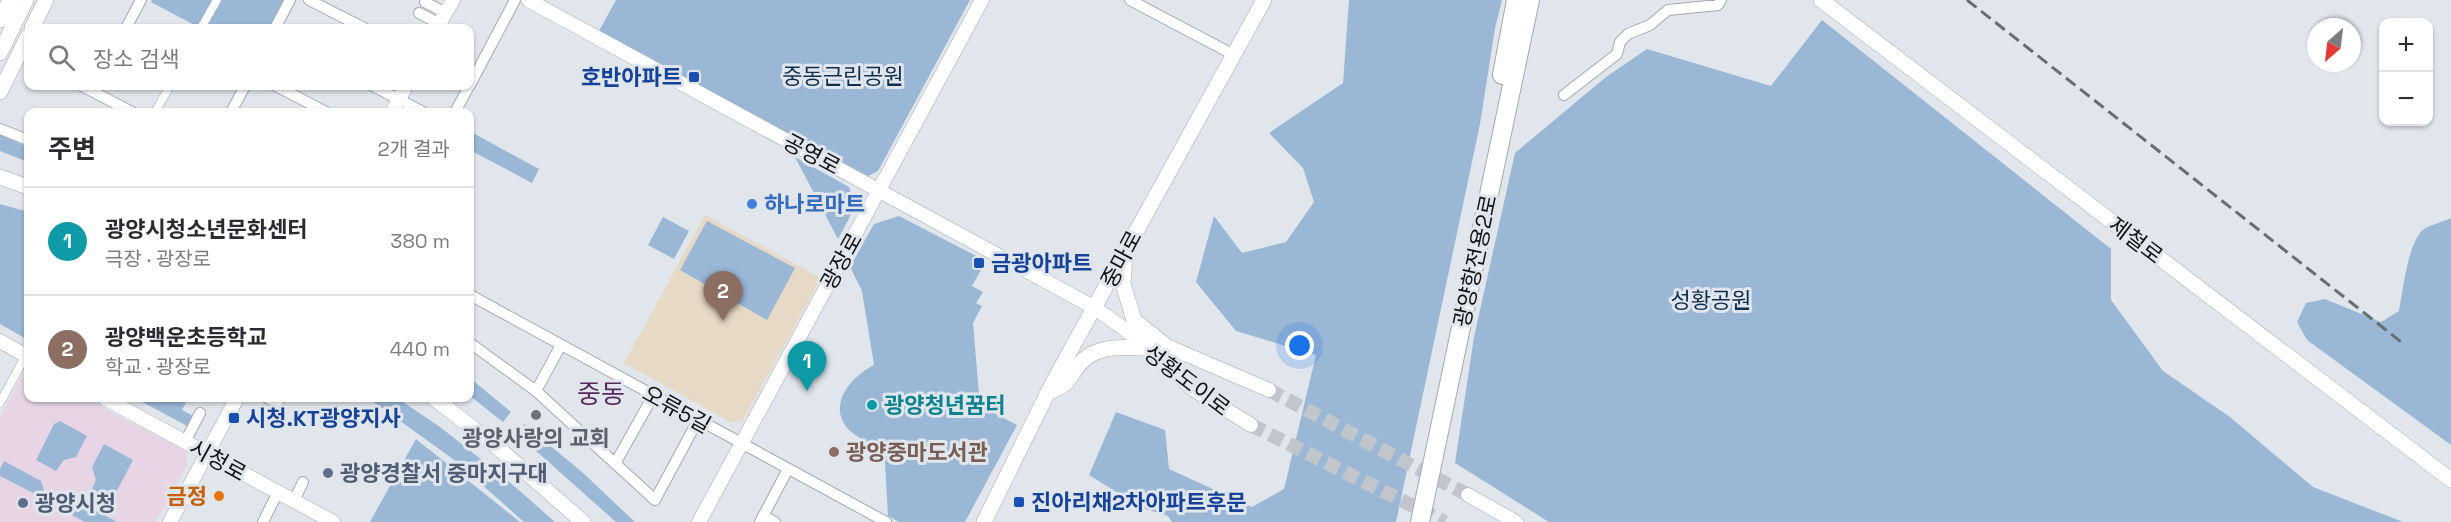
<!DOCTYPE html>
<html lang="ko">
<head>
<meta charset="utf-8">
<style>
  :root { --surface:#fff; --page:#f2f2f3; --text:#2b2b33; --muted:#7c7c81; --line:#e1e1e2; --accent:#db2777 }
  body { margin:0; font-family:"Space Grotesk","Noto Sans KR",sans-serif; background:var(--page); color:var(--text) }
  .controls { position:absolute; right:18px; top:18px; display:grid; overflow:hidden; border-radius:12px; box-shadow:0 2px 4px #0004 }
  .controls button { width:54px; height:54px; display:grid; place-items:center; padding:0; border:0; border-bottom:2px solid var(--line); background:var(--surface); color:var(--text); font:30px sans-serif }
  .compass { position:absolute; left:2307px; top:18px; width:54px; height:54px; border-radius:50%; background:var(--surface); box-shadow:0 2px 4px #0004; rotate:208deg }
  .you { position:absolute; left:1300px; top:346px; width:21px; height:21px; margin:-15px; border:4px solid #fff; border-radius:50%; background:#1a73e8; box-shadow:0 0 0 9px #1a73e833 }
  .badge { display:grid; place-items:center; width:39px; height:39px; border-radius:50%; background:var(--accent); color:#fff; font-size:20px; font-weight:700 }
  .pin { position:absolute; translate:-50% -50px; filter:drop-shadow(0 2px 3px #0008) }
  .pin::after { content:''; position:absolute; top:32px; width:21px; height:18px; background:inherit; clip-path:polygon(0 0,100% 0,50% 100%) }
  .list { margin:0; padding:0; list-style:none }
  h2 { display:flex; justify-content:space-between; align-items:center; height:78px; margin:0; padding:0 24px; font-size:26px }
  h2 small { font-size:20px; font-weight:400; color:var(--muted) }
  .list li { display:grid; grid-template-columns:39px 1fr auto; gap:18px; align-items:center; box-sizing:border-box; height:108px; padding:0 24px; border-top:2px solid var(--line) }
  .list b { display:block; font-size:22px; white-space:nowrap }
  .list p { margin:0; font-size:20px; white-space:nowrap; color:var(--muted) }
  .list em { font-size:20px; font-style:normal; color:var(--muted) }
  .icon { flex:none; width:33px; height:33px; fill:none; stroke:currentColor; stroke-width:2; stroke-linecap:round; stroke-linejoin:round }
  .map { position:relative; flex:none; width:2451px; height:522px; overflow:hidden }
  .search { position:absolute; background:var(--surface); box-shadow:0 2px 4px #0004; left:24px; top:24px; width:450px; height:66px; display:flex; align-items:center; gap:15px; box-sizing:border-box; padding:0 21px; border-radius:12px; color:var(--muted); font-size:22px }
  .panel { position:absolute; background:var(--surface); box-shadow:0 2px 4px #0004; left:24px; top:108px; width:450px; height:294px; border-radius:12px }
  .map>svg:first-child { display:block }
</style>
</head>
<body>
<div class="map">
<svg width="2451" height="522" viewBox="0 0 2451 522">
  <rect width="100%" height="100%" fill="#e0e6ec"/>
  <!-- commercial -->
  <polygon fill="#e7d5e5" points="28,375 28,398 84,398 186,451 187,465 156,522 0,522 0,418 21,377"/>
  <!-- education -->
  <polygon fill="#e6dac6" points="705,215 821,278 743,420 732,423 624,363"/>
  <!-- green -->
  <g fill="#9ab7d6">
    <polygon points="152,0 283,0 286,1 271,28 200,28 151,2"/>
    <polygon points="616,0 970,0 878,171 868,176 599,31"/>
    <polygon points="1349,0 1502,0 1495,28 1480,124 1396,522 1172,522 1168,516 1142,508 1089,475 1116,412 1165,430 1169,469 1252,507 1284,489 1316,355 1236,331 1196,282 1214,216 1242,253 1286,242 1314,202 1303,168 1269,133 1343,83"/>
    <polygon points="1822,20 2111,249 2111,300 2163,371 2230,417 2313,487 2403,522 1549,522 1455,463 1474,337 1515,153 1606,77 1647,49 1771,86"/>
    <polygon points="471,132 539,169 532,183 470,150"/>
    <polygon points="0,135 28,147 28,162 0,151"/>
    <polygon points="795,157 849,187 855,207 838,239"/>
    <polygon points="0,204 28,212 28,340 0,324"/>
    <path d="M899 216 986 261 972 286 983 292 976 303 982 306 973 323 980 406 1017 425 965 522H899L888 516 884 446C876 443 865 442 858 437 822 414 846 379 874 365L862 291 850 267 874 224Z"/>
    <polygon points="663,217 689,231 674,259 648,245"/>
    <path d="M2451 218V445L2307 340 2297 322 2306 303 2325 299 2381 322 2399 311C2403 291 2408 241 2424 229 2432 224 2443 222 2451 218Z"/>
    <polygon points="707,221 795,268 767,320 680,270"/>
    <polygon points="470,378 511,412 503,422 470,396"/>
    <polygon points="135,398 188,398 182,410 195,417 189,427"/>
    <polygon points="368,398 397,398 440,427 506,479 555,522 524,522 453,459"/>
    <polygon points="60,421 87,436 76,457 64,460 56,471 36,460 54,424"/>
    <polygon points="524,424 582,472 635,522 616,522 526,442 520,435"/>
    <polygon points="416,439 520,522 370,522"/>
    <polygon points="104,444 133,460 112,500 92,489 96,480 92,467"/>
    <polygon points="4,461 41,481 47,500 0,476 0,469"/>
    <polygon points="89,507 117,522 85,522 68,513"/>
  </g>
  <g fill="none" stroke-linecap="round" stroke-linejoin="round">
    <!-- tertiary-tunnel -->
    <g stroke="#c1c6cc" stroke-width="14" stroke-dasharray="14 7" stroke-linecap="butt">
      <polyline points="1269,390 1468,495"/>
      <polyline points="1251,425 1445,522"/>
    </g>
    <!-- pedestrian casing -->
    <g stroke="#a3a9af" stroke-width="9">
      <g id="pedestrian">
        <polyline points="201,28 217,0"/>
        <polyline points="155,112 170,86"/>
        <polyline points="0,403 26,355"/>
      </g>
    </g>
    <!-- minor casing -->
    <g stroke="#a3a9af" stroke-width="12">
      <g id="minor">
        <polyline points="309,0 364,28"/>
        <polyline points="1130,0 1234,55"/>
        <polyline points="425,2 446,13"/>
        <polyline points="419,13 440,24"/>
        <polyline points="126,28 141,0"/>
        <polyline points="275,28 290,0"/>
        <polyline points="470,85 515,0"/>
        <polyline points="82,86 132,112"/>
        <polyline points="276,86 326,112"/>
        <polyline points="373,86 423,112"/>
        <polyline points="1564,95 1617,54 1620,42 1628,34 1650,25 1668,10 1718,5 1721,0"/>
        <polyline points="231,112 245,86"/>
        <polyline points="455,112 469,86"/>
        <polyline points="0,129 28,140"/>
        <polyline points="470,295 886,522"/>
        <polyline points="470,343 536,391 655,500 698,420"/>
        <polyline points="536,391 561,345"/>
        <polyline points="267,398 278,403"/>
        <polyline points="185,442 200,413"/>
        <polyline points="616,462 653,396"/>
        <polyline points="294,501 303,482"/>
        <polyline points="763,516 775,522"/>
        <polyline points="263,522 278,492"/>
        <polyline points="760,522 788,469"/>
      </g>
    </g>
    <!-- tertiary casing -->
    <g stroke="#a3a9af" stroke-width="15">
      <g id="tertiary">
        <polyline points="528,0 1095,308 1127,331 1191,388 1251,425"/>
        <polyline points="437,28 453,0"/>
        <polyline points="392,112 406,86"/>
        <polyline points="0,341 28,357"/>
        <polyline points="1155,341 1269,390"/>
        <polyline points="104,398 333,522"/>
        <polyline points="1468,495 1516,522"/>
        <polyline points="170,522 237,398"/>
        <polyline points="699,522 982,0"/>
      </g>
    </g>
    <!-- secondary casing -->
    <g stroke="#a3a9af" stroke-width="16">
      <g id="secondary">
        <polyline points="1821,0 2451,480"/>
        <polyline points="0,20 10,0"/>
        <polyline points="32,28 46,0"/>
        <polyline points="0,53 26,0"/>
        <polyline points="0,92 28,36"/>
        <polyline points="0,177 28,187"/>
        <polyline points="1125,256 1123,284 1134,320 1164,344"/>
        <path d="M1049 392C1071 383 1065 383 1079 365 1094 345 1121 347 1143 348"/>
        <polyline points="434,398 497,447 583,522"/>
        <polyline points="984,522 1052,384 1264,0"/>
      </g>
    </g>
    <!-- trunk casing -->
    <g stroke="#a3a9af" stroke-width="20">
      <g id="trunk">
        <polyline points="1502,75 1516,0"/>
        <polyline points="1420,522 1530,0"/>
      </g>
    </g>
    <!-- pedestrian -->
    <use href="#pedestrian" stroke="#fff" stroke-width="8"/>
    <!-- minor -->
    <use href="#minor" stroke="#fff" stroke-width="10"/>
    <!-- tertiary -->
    <use href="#tertiary" stroke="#fff" stroke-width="14"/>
    <!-- secondary -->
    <use href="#secondary" stroke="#fff" stroke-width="15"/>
    <!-- trunk -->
    <use href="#trunk" stroke="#fff" stroke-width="18"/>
    <!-- rail -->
    <polyline stroke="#696c70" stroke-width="3" stroke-dasharray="12 6" stroke-linecap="butt" points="1967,0 2405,345"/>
  </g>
  <!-- markers -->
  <g fill="#1a4fb4" stroke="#e0e6ec" stroke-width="2">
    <rect x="688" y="71" width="12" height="12" rx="3"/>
    <rect x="973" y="257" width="12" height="12" rx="3"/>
    <rect x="228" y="412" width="12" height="12" rx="3"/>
    <rect x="1013" y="496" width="12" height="12" rx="3"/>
  </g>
  <circle fill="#3f7fe0" stroke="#e0e6ec" stroke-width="2" cx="752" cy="204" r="6"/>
  <circle fill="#0f9aa8" stroke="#e0e6ec" stroke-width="2" cx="872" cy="405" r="6"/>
  <circle fill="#6b7280" stroke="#e0e6ec" stroke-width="2" cx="536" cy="415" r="6"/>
  <circle fill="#8d6e63" stroke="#e0e6ec" stroke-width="2" cx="834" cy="452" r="6"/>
  <g fill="#5c6f8a" stroke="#e0e6ec" stroke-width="2">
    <circle cx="328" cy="473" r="6"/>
    <circle cx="23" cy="503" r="6"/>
  </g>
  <circle fill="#e8710a" stroke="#e0e6ec" stroke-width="2" cx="219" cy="496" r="6"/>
  <g text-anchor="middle" stroke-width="6" stroke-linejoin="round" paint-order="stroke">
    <!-- park labels -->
    <g font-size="22" fill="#0e2f4d" stroke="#e0e6ec">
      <text x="843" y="84">중동근린공원</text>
      <text x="1711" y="308">성황공원</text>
    </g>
    <!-- transit labels -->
    <g font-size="22" font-weight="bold" fill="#164399" stroke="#e0e6ec" text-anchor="start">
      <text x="682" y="85" text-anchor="end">호반아파트</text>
      <text x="991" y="271">금광아파트</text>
      <text x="246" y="426">시청.KT광양지사</text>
      <text x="1031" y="510">진아리채2차아파트후문</text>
    </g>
    <!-- street labels -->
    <g font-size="22" fill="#101214" stroke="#e0e6ec">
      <text transform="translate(812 154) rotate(28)" y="8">공영로</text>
      <text transform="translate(2136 240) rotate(37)" y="8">제철로</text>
      <text transform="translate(1121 259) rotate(-62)" y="8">중마로</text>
      <text transform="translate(841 261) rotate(-61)" y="8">광장로</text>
      <text transform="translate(1475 261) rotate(-78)" y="8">광양항전용2로</text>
      <text transform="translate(1187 380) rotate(37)" y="8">성황도이로</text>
      <text transform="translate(677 409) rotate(29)" y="8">오류5길</text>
      <text transform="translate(218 460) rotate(29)" y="8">시청로</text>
    </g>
    <!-- shop labels -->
    <g font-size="22" font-weight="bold" fill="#366cbe" stroke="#e0e6ec" text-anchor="start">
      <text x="764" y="212">하나로마트</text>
    </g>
    <!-- culture labels -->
    <g font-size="22" font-weight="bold" fill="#0d838f" stroke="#e0e6ec" text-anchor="start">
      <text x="884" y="413">광양청년꿈터</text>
    </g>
    <!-- worship labels -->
    <g font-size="22" font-weight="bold" fill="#5b616d" stroke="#e0e6ec">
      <text x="536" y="446">광양사랑의 교회</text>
    </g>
    <!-- education labels -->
    <g font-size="22" font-weight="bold" fill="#785e54" stroke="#e0e6ec" text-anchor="start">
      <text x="846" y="460">광양중마도서관</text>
    </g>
    <!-- service labels -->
    <g font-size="22" font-weight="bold" fill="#4e5e75" stroke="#e0e6ec" text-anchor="start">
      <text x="340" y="481">광양경찰서 중마지구대</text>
      <text x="35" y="511">광양시청</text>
    </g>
    <!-- food labels -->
    <g font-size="22" font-weight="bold" fill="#c56008" stroke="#e0e6ec" text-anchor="end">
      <text x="207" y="504">금정</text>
    </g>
    <!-- quarter labels -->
    <g font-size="26" fill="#572a5e" stroke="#e0e6ec">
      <text x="601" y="403">중동</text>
    </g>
  </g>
</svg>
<div class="controls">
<button>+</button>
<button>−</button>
</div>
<svg class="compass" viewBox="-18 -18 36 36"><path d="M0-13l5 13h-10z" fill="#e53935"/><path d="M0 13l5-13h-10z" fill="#7c7c81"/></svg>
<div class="you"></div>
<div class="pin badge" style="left:807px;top:391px;background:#0f9aa8">1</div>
<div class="pin badge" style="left:723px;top:321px;background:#8d6e63">2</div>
<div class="search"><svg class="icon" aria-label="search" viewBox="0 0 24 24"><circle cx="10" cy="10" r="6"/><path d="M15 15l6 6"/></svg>장소 검색</div>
<section class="panel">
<h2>주변<small>2개 결과</small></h2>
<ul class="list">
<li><span class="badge" style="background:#0f9aa8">1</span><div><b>광양시청소년문화센터</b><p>극장 · 광장로</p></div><em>380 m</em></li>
<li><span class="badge" style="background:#8d6e63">2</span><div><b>광양백운초등학교</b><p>학교 · 광장로</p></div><em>440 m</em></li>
</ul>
</section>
</div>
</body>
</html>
